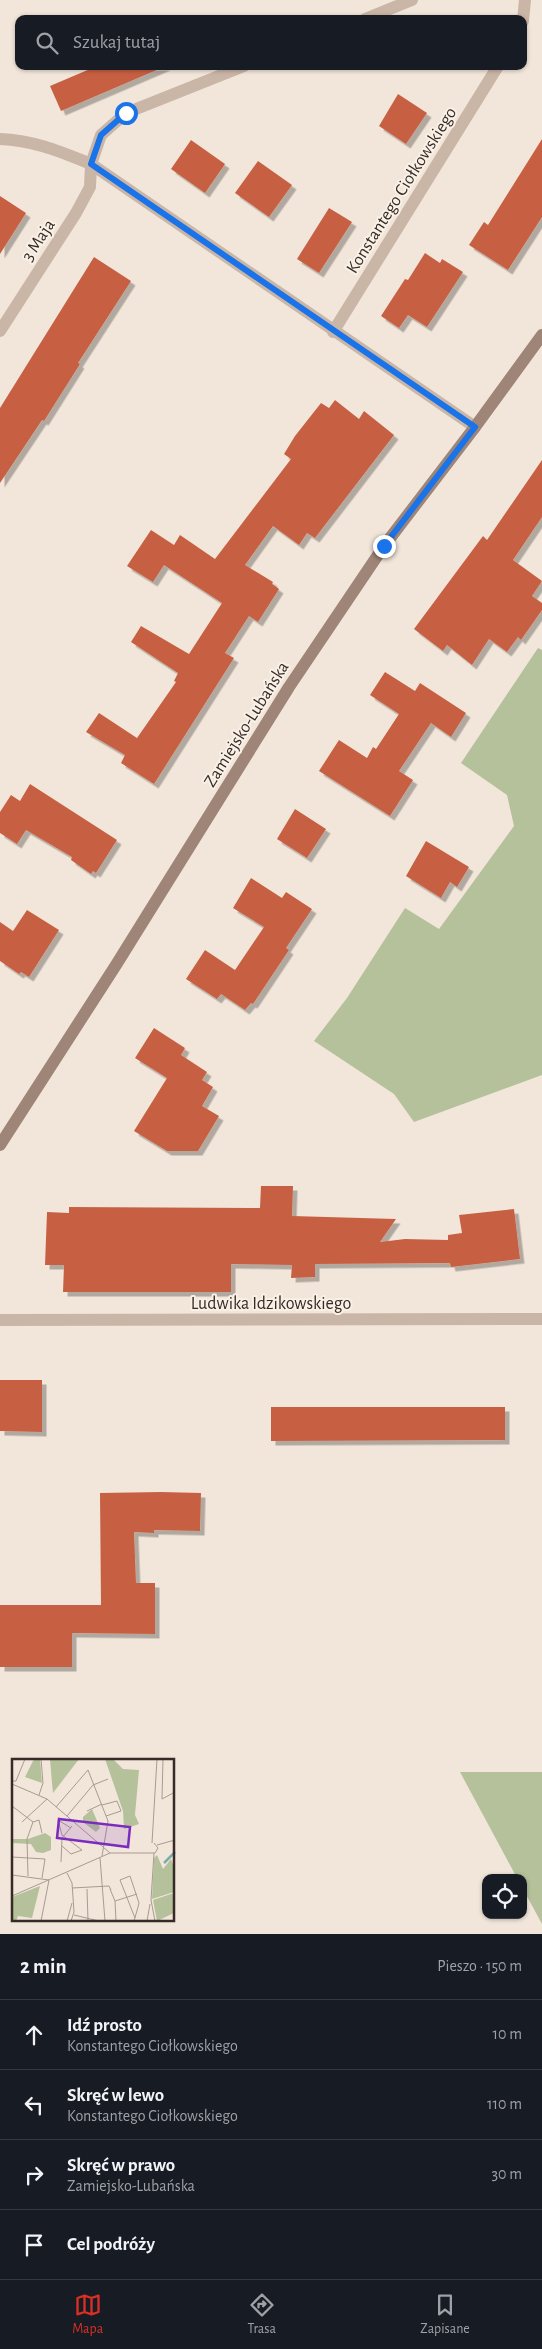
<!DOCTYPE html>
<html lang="pl">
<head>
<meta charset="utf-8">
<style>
  :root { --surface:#171b24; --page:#242831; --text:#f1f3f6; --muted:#9ea1a6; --line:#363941; --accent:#d93025 }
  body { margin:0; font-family:"Alegreya Sans",sans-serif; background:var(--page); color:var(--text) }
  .controls { position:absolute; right:15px; bottom:15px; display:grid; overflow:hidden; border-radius:10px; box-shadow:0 1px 4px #0004 }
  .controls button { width:45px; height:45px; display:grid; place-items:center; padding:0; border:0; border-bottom:1px solid var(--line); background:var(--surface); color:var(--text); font:25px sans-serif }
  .stop { position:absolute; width:15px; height:15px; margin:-11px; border:4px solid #1a73e8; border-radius:50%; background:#fff }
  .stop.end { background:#1a73e8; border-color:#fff; box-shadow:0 1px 5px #0008 }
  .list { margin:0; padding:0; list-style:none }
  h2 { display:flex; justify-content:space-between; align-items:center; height:65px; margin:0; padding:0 20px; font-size:21px }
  h2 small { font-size:16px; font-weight:400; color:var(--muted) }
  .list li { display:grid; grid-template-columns:32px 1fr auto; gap:15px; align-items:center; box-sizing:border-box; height:70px; padding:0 20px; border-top:1px solid var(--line) }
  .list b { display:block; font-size:19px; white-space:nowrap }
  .list p { margin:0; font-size:16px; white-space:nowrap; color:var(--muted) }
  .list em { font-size:16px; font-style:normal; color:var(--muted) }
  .icon { flex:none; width:28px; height:28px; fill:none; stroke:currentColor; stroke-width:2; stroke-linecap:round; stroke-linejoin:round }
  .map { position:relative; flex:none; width:542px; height:1934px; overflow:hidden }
  .search { position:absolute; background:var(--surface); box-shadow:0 1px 4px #0004; left:15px; right:15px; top:15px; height:55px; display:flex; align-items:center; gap:12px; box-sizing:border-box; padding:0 18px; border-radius:10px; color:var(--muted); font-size:19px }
  .sheet { height:345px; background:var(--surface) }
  nav { display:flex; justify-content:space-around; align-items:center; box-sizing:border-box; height:70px; border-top:1px solid var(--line); background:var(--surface); font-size:14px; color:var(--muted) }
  nav a { display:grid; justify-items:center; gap:2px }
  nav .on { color:var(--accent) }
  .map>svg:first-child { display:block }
</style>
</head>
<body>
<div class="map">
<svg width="542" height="1934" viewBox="0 0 542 1934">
  <defs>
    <filter id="shadow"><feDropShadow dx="4.5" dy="4.5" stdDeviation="0" flood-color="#0004"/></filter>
  </defs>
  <rect width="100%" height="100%" fill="#f2e6da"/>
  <!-- green -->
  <g fill="#b4c19a">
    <polygon points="538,648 542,650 542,1075 414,1122 394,1094 314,1041 347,998 405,908 439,929 514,826 507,795 461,763"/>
    <polygon points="460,1772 542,1772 542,1924 523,1889 523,1878 517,1878"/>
  </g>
  <!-- building -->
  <g fill="#c76143" filter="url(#shadow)">
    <polygon points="97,66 166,66 61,111 50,86"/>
    <polygon points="398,94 427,113 406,144 379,126"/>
    <polygon points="542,139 542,217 508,270 469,245 484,222 488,225"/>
    <polygon points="191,140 225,164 205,193 171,169"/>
    <polygon points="258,161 292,185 269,217 235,193"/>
    <polygon points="0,196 26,213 0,254"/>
    <polygon points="329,208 352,222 319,273 297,259"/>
    <polygon points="425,253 440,263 442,259 463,272 427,327 408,315 399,328 381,316 405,279 408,280"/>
    <polygon points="94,257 131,281 78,363 80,364 44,421 42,420 0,483 0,408"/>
    <polygon points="335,400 359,419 364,411 394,435 315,538 307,533 299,545 273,526 245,565 273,582 272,584 279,589 258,622 249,616 225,653 234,658 154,784 121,763 125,755 86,732 99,713 137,738 176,682 174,681 178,673 131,642 141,626 189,654 222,603 164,565 153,582 127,566 151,530 174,545 180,535 215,559 291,459 284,454 295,436 321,403 329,408"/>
    <polygon points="542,460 542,517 513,560 542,581 532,596 542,603 542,610 521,640 518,637 507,652 489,639 472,665 447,645 443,651 414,629 483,536 487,540"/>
    <polygon points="385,672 415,691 420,683 466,713 451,737 431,723 399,771 413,780 390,816 319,771 339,740 367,758 373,747 376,749 399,714 370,695"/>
    <polygon points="30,784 117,840 96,873 93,871 91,874 71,860 72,857 26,830 17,844 0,833 0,812 11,795 20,801"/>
    <polygon points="295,809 326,829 307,858 277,839"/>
    <polygon points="426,841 469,867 457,887 450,882 441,898 406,876"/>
    <polygon points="251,878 282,898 286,892 312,909 286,948 289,950 253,1004 251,1003 245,1010 221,994 217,999 186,979 205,950 235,970 264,927 233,908"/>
    <polygon points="27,910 59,930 29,977 21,972 19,974 0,961 0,922 13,931"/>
    <polygon points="154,1028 185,1048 181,1055 207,1072 202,1080 213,1087 202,1106 219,1116 198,1151 167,1151 134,1131 167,1078 135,1058"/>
    <polygon points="261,1186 293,1186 292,1216 396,1219 380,1242 405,1239 448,1240 448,1235 462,1233 459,1215 514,1209 520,1259 451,1267 450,1263 315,1264 315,1277 291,1278 292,1265 231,1264 231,1292 63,1292 64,1265 45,1265 47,1212 69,1213 69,1207 260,1208"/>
    <polygon points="0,1380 42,1380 42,1432 0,1431"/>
    <polygon points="271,1407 505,1407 505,1440 271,1441"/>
    <polygon points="161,1492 201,1493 200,1531 154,1530 154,1533 134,1532 136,1583 155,1583 155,1634 72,1633 72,1667 0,1667 0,1605 101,1605 100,1493"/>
  </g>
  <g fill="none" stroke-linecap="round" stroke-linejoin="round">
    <!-- street -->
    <g stroke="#cab6a6" stroke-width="12">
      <polyline points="365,19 412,0"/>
      <polyline points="523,21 525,0"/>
      <path d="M0 139C33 140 61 152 91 164L475 427"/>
      <polyline points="0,331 76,213 90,187 91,164 101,135 126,113 244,66"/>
      <polyline points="333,332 498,66"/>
      <polyline points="0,1320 542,1319"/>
    </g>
    <!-- secondary -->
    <polyline stroke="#9e8577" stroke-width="12" points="0,1145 116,965 289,687 384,546 475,427 542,335"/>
  </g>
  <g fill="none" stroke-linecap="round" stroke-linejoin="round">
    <!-- route -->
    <polyline stroke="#1a73e8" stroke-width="6" points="126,113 101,135 91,164 475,427 384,546"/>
  </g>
  <g text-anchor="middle" stroke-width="4" stroke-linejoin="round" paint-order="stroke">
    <!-- street labels -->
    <g font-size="18" fill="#362b27" stroke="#f9f0e6">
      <text transform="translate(401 190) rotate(-58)" y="6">Konstantego Ciołkowskiego</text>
      <text transform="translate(38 240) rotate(-57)" y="6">3 Maja</text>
      <text transform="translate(246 724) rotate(-58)" y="6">Zamiejsko-Lubańska</text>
      <text x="271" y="1309">Ludwika Idzikowskiego</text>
    </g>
  </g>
  <!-- overview -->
  <g transform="translate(12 1759)">
    <rect width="162" height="162" fill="#f2e6da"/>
    <path d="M22 0H28L30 24 13 18ZM38 0H67L41 34 40 24ZM93 0H101L111 10 127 11 123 56 127 65 112 70 111 52ZM80 50 88 69 84 73 71 63V58ZM33 74 39 78V91L31 94 24 93 19 85 0 84V80H16ZM145 96 151 110 159 100 162 108V133L140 140 142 99ZM28 127 20 159 6 157 4 162H0V138ZM162 134V154L145 162 141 141Z" fill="#b4c19a"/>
    <path fill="none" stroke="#79aeaf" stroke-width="2.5" d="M152 104 163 93"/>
    <path fill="none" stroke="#a79b92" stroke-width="1" d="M151 0 150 40 163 33M0 22H4L13 0M0 25 35 40 98 94M27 36 31 24 29 0M90 46 105 42 109 52 94 57M0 47 21 63 15 80 16 117M44 48 76 11 96 62 90 97M75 52 90 45M55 57 81 26 96 20M10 63 35 40M21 63 27 61 30 74M140 84 145 0M145 86 163 81M50 87 59 95 70 91 50 76 46 61 59 69M142 94 139 141 143 162M0 98 33 100 30 119M88 99 93 162M49 103 50 79 60 67M55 114 60 124 62 153 59 162M0 116 37 121 29 162M60 129 97 127 99 131M75 130 76 162M98 130 103 142 104 162M0 137 98 94H143L146 89 142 84M103 142 125 135M62 156 87 162M55 162 60 144M122 162 126 148 127 144 118 117 108 121 123 159M135 162 138 145"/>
    <path fill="#7b2cbf" fill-opacity="0.15" stroke="#7b2cbf" stroke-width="2.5" d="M47 60 118 68 116 88 45 79Z"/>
    <rect width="162" height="162" fill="none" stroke="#362b27" stroke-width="2.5"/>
  </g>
</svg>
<div class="controls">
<button><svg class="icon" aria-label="locate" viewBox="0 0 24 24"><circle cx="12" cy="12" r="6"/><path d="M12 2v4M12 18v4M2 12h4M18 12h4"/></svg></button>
</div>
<div class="stop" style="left:126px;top:113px"></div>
<div class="stop end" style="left:384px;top:546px"></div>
<div class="search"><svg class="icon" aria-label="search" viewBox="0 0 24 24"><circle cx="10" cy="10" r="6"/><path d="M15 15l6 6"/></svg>Szukaj tutaj</div>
</div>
<section class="sheet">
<h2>2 min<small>Pieszo · 150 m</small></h2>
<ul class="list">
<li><svg class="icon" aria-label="ahead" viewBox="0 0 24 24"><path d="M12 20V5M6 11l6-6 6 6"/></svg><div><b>Idź prosto</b><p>Konstantego Ciołkowskiego</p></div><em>10 m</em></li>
<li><svg class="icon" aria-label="left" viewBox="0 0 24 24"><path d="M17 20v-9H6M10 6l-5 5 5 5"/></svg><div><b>Skręć w lewo</b><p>Konstantego Ciołkowskiego</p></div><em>110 m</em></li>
<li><svg class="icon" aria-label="right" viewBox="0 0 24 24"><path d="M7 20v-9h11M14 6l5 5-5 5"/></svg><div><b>Skręć w prawo</b><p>Zamiejsko-Lubańska</p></div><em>30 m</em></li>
<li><svg class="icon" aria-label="arrive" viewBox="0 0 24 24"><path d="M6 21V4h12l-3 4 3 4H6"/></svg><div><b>Cel podróży</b></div></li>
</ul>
</section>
<nav>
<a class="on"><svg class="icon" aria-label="map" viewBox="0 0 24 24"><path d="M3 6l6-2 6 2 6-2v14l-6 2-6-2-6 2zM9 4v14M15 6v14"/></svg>Mapa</a>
<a><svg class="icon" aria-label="directions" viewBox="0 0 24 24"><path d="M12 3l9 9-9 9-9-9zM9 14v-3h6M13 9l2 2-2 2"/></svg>Trasa</a>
<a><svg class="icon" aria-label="saved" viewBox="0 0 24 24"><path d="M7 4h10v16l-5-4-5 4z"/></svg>Zapisane</a>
</nav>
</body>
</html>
